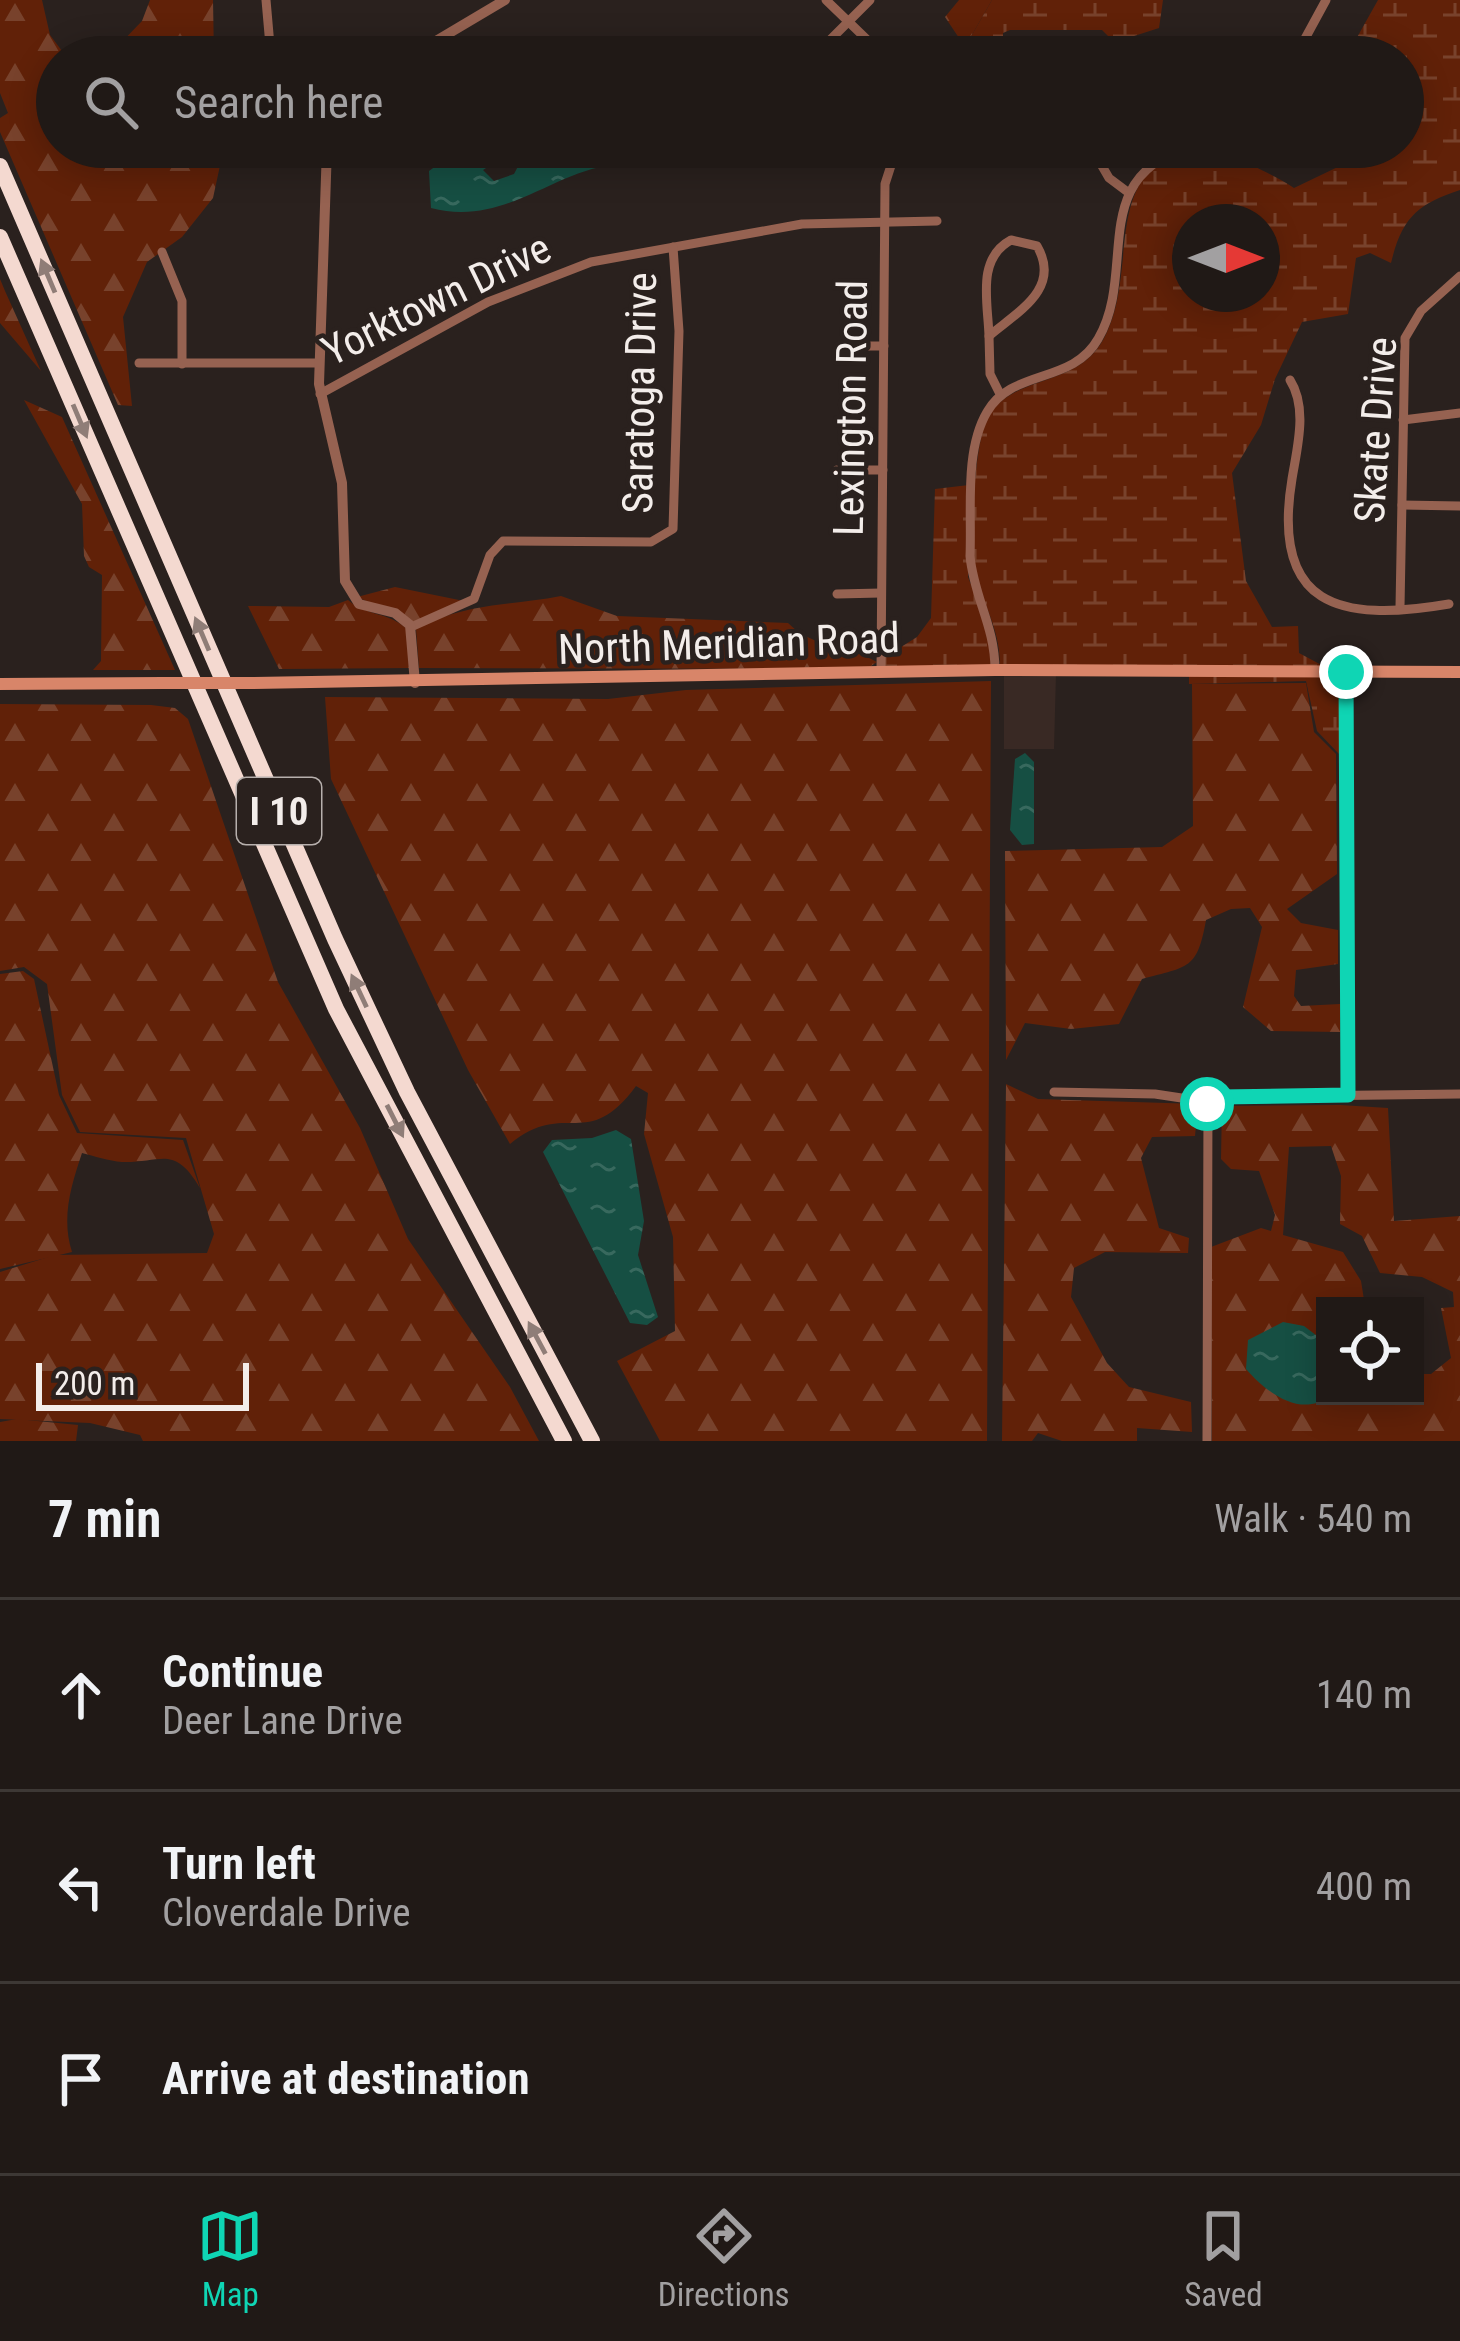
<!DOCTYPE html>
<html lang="en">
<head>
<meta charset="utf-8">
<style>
  :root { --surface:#201916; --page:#2d2623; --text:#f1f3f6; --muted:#a2a0a1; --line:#3d3835; --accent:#0fd5b4 }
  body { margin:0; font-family:"Roboto Condensed",sans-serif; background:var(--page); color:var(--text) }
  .controls { position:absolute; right:36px; bottom:36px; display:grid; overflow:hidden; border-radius:0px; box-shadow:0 6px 30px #0003 }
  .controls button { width:108px; height:108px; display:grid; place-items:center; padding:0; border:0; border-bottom:3px solid var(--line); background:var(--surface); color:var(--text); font:60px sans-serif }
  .compass { position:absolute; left:1172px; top:204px; width:108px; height:108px; border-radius:50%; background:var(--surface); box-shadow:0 6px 30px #0003; rotate:90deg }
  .scale { position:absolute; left:36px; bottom:30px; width:213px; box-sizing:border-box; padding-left:12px; border:6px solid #f3edea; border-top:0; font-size:33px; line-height:42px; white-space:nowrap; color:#f3edea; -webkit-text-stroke:9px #2a211e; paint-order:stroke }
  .stop { position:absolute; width:36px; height:36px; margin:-27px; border:9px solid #0fd5b4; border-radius:50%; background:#fff }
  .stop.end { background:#0fd5b4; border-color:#fff; box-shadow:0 3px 12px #0008 }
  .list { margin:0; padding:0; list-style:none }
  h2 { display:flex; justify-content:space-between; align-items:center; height:156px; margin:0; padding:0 48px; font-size:51px }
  h2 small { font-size:39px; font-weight:400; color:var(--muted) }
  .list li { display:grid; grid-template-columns:78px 1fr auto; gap:36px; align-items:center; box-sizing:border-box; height:192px; padding:0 48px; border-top:3px solid var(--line) }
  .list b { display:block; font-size:45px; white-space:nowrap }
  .list p { margin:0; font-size:39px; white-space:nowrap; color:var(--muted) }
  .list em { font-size:39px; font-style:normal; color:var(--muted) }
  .icon { flex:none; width:66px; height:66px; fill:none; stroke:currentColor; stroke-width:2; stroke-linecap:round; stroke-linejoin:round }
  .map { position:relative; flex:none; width:1460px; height:1441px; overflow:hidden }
  .search { position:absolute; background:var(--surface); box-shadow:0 6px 30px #0003; left:36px; right:36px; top:36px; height:132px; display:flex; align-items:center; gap:30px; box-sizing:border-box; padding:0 42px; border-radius:66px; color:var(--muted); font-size:45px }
  .sheet { height:732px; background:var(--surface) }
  nav { display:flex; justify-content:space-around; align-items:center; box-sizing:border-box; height:168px; border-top:3px solid var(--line); background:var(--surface); font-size:33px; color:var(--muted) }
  nav a { display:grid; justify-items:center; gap:6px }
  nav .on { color:var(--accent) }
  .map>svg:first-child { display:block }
</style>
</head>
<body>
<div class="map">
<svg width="1460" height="1441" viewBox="0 0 1460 1441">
  <defs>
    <pattern id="forest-firs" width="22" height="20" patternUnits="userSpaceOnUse" patternTransform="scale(3)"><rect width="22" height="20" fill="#612108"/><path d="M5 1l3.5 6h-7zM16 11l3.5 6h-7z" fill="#78422c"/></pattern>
    <pattern id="wetland-marsh" width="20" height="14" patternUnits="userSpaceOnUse" patternTransform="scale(3)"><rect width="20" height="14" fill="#612108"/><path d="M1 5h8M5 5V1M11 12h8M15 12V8" fill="none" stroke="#78422c"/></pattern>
    <pattern id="water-ripples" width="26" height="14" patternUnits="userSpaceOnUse" patternTransform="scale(3)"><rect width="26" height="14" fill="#164f43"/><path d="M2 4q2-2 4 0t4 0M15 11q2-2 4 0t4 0" fill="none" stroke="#38695e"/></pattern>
  </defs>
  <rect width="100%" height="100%" fill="#2a211e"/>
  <!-- built -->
  <polygon fill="#392924" points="1004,674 1056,674 1054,749 1004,749"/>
  <!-- forest -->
  <g fill="url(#forest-firs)" fill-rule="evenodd">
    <polygon points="0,0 42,0 50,35 62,51 116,48 142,21 150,0 213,0 214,57 57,57 57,147 224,147 213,198 182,237 147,262 123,317 132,406 118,405 0,132 0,118 8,113 0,93"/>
    <polygon points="959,0 992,0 965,47 945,17"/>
    <polygon points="0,279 5,291 41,371 0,323"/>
    <polygon points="24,400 62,417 175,670 93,670 101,661 102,575 89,567 84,556 82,504"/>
    <polygon points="395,587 464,601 413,622 357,597"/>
    <path d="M561 596 617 616 788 623C814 649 846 644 877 662L868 668 834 669 419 668 416 629C464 603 509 606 561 596Z"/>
    <path d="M348 600C366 616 389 612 407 629L411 668 279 669 248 606 329 607Z"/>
    <path d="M991 681 987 1441H660L617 1361 675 1331 673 1237 644 1134 648 1093 636 1086C587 1153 566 1098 510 1144L468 1070 331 779 325 697 608 699 686 690Z"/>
    <path d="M1306 683 1314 732 1336 754 1337 874 1287 909 1301 923 1338 930V964L1296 970 1294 996 1301 1006 1340 1004V1032L1271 1031 1243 1007 1262 927 1250 908 1231 909 1206 920C1197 970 1189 966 1142 979L1119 1024 1071 1029 1025 1023 1006 1060 1005 851 1162 847 1193 826 1192 684Z"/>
    <polygon points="0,704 151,705 175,708 188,719 278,982 360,1128 408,1239 510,1387 539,1441 143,1441 140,1435 90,1423 0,1419 0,1272 55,1255 207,1253 214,1234 186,1138 80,1132 62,1095 47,984 24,967 0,971"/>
    <path d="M23 971 34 979 59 1095 77 1133 183 1140 200 1188C174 1144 162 1163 122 1162 109 1161 94 1156 82 1153 71 1186 61 1218 72 1252L0 1269V974Z"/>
    <polygon points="1006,1084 1038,1099 1198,1104 1195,1136 1152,1137 1141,1158 1159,1228 1189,1238 1188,1253 1105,1252 1074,1268 1071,1297 1107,1363 1129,1387 1191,1402 1192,1432 1137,1428 1137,1441 1062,1441 1038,1433 1032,1441 1002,1441"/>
    <path d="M1340 1105 1388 1108 1394 1221 1460 1216V1441H1212L1211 1247 1261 1228 1271 1231 1275 1215 1259 1171 1231 1169 1221 1159 1222 1106ZM1331 1146 1341 1176 1340 1224 1362 1236 1380 1273 1422 1277 1453 1292 1454 1307 1441 1308 1451 1358 1431 1374H1415V1396H1330L1323 1402 1325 1306H1365L1361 1281 1343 1252 1283 1235 1289 1147Z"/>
    <polygon points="17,1419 78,1425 76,1441 0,1441 0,1422"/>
  </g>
  <!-- wetland -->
  <g fill="url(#wetland-marsh)" fill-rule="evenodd">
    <polygon points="992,0 1163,0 1159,28 1131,37 1120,48 1102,30 1010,30 1003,33 1003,57 970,54 965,47"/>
    <path d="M1378 0H1460V190C1418 204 1402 217 1391 263L1370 253 1356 258 1348 314 1302 322 1275 379 1261 425 1232 473 1246 581 1272 627 1298 626 1299 653 1327 668 1000 667C1000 632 987 612 977 580 968 548 974 467 982 434 997 372 1069 392 1100 345 1148 270 1085 147 1226 147 1249 167 1270 172 1294 188L1344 164 1345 147H1403V57H1346ZM1190 222H1262V294H1190Z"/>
    <polygon points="969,485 968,577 990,632 991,667 885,668 885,657 917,637 931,618 935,489"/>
    <polygon points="1189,675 1342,676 1340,796 1339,754 1317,731 1306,681 1189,684"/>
  </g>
  <!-- water -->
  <g fill="url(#water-ripples)" fill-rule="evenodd">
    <path d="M462 147H633L634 166C566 155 512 230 431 208L429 171ZM523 157 514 174 494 181 483 170 501 158Z"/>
    <polygon points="1025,753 1034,762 1034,844 1022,845 1010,830 1015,759"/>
    <polygon points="616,1130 631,1139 644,1221 638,1255 658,1317 647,1325 630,1323 543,1152 552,1140 592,1138"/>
    <path d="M1283 1322 1304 1326 1325 1342V1396H1330C1300 1419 1265 1391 1246 1369L1248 1340Z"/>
  </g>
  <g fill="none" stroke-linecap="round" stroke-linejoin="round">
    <!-- minor -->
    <g stroke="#966251" stroke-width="9">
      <polyline points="266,0 271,57"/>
      <polyline points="826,0 885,57"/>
      <polyline points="813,57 870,0"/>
      <polyline points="1295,57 1326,0"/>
      <polyline points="1091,147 1109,178 1129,193"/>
      <path d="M1011 240 1037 246C1062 289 1017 312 989 336 988 302 976 259 1011 240Z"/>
      <polyline points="162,252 182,301 182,364"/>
      <polyline points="989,336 990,374 1000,394"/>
      <polyline points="842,346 884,346"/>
      <polyline points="139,363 319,363"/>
      <path d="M1290 380C1308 408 1297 448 1292 479 1271 606 1339 623 1449 604"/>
      <polyline points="320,394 488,302 591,262 802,224 937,221"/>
      <polyline points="1403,420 1460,413"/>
      <polyline points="837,470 883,470"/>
      <polyline points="1402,505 1460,506"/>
      <polyline points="837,594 881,593"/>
      <polyline points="1400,607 1405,338 1421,311 1460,276"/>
      <polyline points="411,627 474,599 490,555 503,541 651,542 673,529 679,331 673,247"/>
      <path d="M995 670C995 626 974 598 970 556 972 512 964 451 987 412 1011 369 1073 384 1098 339 1138 271 1086 177 1190 147"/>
      <polyline points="881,671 885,184 897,147"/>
      <polyline points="1346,672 1348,1095"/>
      <polyline points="1054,1092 1155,1094 1208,1102"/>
      <polyline points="1208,1102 1220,1097 1460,1094"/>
      <polyline points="1207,1441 1208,1102"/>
    </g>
    <!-- tertiary -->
    <g stroke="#966251" stroke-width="10">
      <polyline points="409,57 505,0"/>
      <polyline points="327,147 319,384 342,483 345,581 359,604 395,613 410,625 415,683"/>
    </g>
    <!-- secondary -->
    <g stroke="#d88569" stroke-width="12">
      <polyline points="252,683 995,670 1460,672"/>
      <polyline points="0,684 163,683"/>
    </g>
    <!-- motorway -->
    <g stroke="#f4d9d0" stroke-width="16">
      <polyline points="0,166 335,939 407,1092 592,1441"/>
      <polyline points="0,237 336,1009 564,1441"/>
    </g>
    <!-- secondary-bridge -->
    <polyline stroke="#d88569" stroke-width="12" points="163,683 252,683"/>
  </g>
  <!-- one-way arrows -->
  <defs><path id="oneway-solid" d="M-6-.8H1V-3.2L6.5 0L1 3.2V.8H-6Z" transform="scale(3)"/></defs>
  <g fill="#8f7d77">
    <use href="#oneway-solid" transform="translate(48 276) rotate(-113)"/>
    <use href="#oneway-solid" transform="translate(80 421) rotate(67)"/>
    <use href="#oneway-solid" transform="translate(202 634) rotate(-113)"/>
    <use href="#oneway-solid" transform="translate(359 991) rotate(-115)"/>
    <use href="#oneway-solid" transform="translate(395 1121) rotate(63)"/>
    <use href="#oneway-solid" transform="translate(537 1338) rotate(-118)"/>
  </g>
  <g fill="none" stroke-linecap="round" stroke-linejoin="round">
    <!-- route -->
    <polyline stroke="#0fd5b4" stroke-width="15" points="1207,1104 1220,1097 1348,1095 1346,672"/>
  </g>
  <g text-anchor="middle" stroke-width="9" stroke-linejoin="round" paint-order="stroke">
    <!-- shield labels -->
    <rect fill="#2a211e" stroke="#b7b0ad" stroke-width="3" x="237" y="778" width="84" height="66" rx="9"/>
    <g font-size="39" font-weight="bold" fill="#f3edea">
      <text x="279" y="825">I 10</text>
    </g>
    <!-- street labels -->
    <g font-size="42" fill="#f3edea" stroke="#2a211e">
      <text transform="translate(436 299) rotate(-26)" y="15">Yorktown Drive</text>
      <text transform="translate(639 393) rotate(-89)" y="15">Saratoga Drive</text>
      <text transform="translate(850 408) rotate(-89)" y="15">Lexington Road</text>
      <text transform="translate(1375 430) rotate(-86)" y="15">Skate Drive</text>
      <text transform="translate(729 643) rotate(-2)" y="15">North Meridian Road</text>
    </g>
  </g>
</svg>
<div class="controls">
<button><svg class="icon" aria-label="locate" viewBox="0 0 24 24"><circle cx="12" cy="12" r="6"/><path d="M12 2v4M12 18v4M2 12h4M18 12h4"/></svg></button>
</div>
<svg class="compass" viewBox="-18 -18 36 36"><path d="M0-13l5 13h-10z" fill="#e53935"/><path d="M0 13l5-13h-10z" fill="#a2a0a1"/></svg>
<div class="scale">200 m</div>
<div class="stop" style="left:1207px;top:1104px"></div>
<div class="stop end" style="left:1346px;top:672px"></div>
<div class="search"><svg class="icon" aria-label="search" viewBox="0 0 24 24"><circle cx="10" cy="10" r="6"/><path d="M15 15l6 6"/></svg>Search here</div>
</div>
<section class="sheet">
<h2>7 min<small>Walk · 540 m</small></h2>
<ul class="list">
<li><svg class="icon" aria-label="ahead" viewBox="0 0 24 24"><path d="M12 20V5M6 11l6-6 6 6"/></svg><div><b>Continue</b><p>Deer Lane Drive</p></div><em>140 m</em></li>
<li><svg class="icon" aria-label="left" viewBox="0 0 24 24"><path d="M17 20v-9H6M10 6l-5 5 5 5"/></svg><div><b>Turn left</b><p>Cloverdale Drive</p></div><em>400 m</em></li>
<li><svg class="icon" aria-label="arrive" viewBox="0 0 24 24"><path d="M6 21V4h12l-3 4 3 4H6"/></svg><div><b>Arrive at destination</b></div></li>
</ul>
</section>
<nav>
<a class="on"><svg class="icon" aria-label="map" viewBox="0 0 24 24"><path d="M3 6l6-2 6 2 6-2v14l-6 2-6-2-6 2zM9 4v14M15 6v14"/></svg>Map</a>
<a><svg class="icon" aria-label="directions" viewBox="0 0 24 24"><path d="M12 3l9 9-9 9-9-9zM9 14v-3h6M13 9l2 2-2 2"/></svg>Directions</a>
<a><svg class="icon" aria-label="saved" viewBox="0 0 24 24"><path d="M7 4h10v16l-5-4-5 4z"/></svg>Saved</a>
</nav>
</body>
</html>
